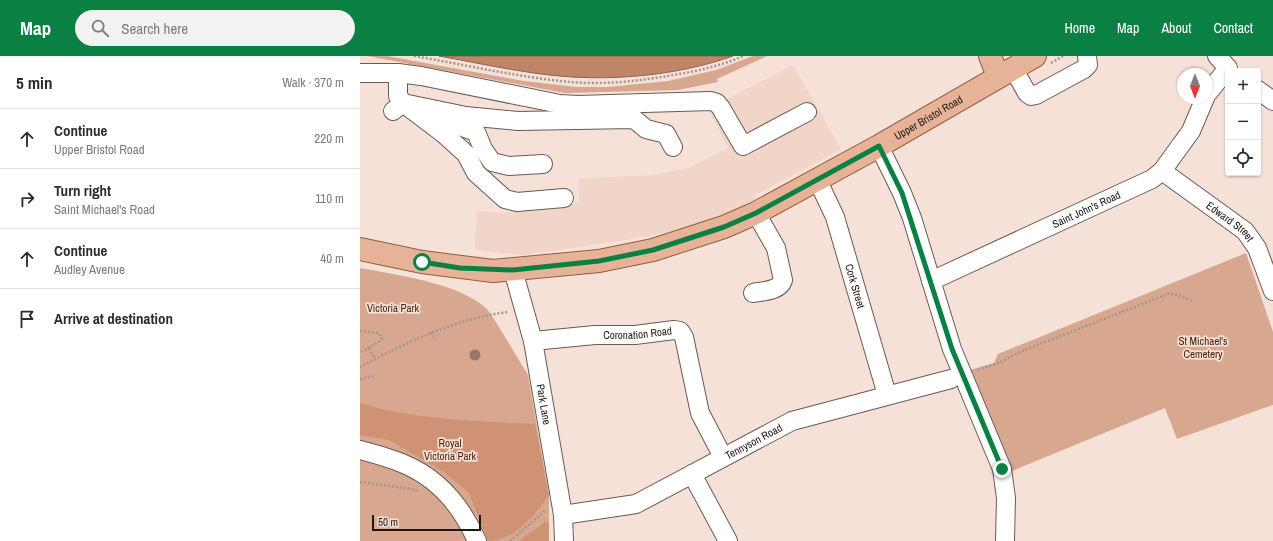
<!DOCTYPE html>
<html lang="en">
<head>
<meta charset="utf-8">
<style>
  :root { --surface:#fff; --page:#f2f2f3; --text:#2b2b33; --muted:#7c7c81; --line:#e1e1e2; --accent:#0b8043 }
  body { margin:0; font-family:"Archivo Narrow",sans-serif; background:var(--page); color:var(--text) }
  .controls { position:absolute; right:12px; top:12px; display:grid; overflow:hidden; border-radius:4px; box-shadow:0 1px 3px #0004 }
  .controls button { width:36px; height:36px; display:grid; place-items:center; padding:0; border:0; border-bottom:1px solid var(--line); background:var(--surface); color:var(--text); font:20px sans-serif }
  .compass { position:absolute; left:817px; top:12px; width:36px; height:36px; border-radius:50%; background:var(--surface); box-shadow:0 1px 3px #0004; rotate:180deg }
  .scale { position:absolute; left:12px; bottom:10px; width:109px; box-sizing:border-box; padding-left:4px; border:2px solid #1e1714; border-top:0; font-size:11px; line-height:14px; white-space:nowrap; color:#1e1714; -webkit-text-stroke:3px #f5e1d8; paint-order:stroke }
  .stop { position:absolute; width:12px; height:12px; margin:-9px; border:3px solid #0b8043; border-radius:50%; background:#fff }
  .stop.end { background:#0b8043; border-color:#fff; box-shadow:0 1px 4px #0008 }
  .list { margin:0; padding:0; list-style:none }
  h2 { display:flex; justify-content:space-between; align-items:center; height:52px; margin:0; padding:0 16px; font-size:17px }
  h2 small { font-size:13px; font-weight:400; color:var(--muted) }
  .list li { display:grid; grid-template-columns:26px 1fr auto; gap:12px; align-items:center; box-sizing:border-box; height:60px; padding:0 16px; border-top:1px solid var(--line) }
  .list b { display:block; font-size:15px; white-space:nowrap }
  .list p { margin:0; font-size:13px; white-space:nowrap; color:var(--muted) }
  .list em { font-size:13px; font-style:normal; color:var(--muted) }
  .icon { flex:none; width:22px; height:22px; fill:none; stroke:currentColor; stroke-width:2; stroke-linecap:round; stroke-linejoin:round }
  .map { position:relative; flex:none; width:913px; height:485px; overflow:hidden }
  header { display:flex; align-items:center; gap:24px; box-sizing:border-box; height:56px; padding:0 20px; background:var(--accent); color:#fff }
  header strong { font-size:19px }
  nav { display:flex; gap:22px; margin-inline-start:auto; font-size:14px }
  .search { width:280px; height:36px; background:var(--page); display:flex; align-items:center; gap:10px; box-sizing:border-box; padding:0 14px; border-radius:22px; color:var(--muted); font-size:15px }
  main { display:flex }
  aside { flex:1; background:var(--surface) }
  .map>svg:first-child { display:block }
</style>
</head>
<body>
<header>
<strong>Map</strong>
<div class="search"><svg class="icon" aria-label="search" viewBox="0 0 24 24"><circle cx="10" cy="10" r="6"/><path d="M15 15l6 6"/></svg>Search here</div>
<nav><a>Home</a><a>Map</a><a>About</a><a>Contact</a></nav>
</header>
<main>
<aside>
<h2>5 min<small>Walk · 370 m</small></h2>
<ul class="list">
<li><svg class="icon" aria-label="ahead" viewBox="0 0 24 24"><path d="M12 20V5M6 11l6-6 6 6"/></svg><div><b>Continue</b><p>Upper Bristol Road</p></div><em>220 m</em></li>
<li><svg class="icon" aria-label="right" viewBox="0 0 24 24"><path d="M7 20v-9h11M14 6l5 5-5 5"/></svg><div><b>Turn right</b><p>Saint Michael's Road</p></div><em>110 m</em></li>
<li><svg class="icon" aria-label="ahead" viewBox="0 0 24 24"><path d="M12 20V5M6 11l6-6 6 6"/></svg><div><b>Continue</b><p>Audley Avenue</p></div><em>40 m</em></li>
<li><svg class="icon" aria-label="arrive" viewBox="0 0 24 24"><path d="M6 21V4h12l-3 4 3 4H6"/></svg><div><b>Arrive at destination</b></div></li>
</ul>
</aside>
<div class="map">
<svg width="913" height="485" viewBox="0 0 913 485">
  <rect width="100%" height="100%" fill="#f5e1d8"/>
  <!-- built -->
  <polygon fill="#f0d5c8" points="433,9 481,93 394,140 396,145 365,159 317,174 272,183 163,199 115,194 117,155 141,157 220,147 218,123 291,119 329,112 368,92 348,53"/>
  <!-- green -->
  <g fill="#d8a78f">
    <polygon points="7,0 27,0 164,25 216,31 248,31 308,25 356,14 393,0 407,0 357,23 358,26 318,34 205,37"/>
    <polygon points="886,197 913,276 913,349 817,383 805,352 652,415 610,314 634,307 638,298"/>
    <path d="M0 212C36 219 109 228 131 258L168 319 189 439V485H0Z"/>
  </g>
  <!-- forest -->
  <g fill="#cf9274">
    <path d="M0 347C55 364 117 365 175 368L189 439C175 459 154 485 128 485L109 437 84 416 29 384 0 379Z"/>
    <polygon points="185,466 189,467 189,485 159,485"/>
  </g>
  <!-- water -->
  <path fill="#c08466" stroke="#8f634d" d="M79 0H373C322 18 265 24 211 21 167 18 123 8 79 0Z"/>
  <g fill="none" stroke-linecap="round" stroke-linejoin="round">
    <!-- minor casing -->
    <g stroke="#6b5a52" stroke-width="20">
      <g id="minor">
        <polyline points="653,12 667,37 671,40 676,39 724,13 728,9 727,0"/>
        <polyline points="0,17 38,17 61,20 200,48 218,49 351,45 357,47 361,52 383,90 447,56"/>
        <polyline points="38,17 38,40 43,47 84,78 106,98 116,117 145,143 157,146 204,142"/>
        <polyline points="898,34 913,45"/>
        <polyline points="847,38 868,12 857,0"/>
        <polyline points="33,55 43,47 106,60 158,65 274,63 286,73 306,78 313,91"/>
        <polyline points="86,65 116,76 123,93 132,106 149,110 183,108"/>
        <polyline points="519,90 542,137 552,162 592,293 642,413 646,442 645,485"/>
        <path id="s1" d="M802 115 885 175 897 192 913 235"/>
        <path id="s2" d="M457 123 475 161 527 339"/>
        <path id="s3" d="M153 214 173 285 203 459 204 485"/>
        <path id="s4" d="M571 225 792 123 802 115 831 75 845 42"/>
        <path d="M393 237C403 235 420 235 423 224L416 192 396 157"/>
        <path id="s5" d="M173 285 235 279H275L314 274 320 275 324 281 340 357 363 401"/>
        <path d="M0 394C15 398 30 402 44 408 80 423 102 451 117 485"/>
        <polyline points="332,418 368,485"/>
        <path id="s6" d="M203 459 276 448 432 365 591 323"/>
      </g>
    </g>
    <!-- major casing -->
    <g stroke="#955b3e" stroke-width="24">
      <g id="major">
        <polyline points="630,0 638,20"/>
        <path id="s7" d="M0 193 62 206 133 215 239 205 293 194 364 171 396 157 519 90 675 0"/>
      </g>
    </g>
    <!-- path -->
    <g stroke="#a4958e" stroke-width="2.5" stroke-dasharray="2 2" stroke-linecap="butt">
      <path d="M54 0C106 9 158 21 210 26 244 29 280 25 313 19 337 15 361 10 383 0"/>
      <polyline points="691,7 703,0"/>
      <polyline points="0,275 18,277 22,282 20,285 0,297"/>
      <polyline points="71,276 75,284"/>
      <polyline points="9,292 15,303"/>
      <path d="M0 311C47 286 95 263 148 256"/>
      <polyline points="618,314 638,307 667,293 808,238 815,238 833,245"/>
      <polyline points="0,323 14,320"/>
      <polyline points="0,426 51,433 59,435"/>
      <polyline points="150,485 186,454"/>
    </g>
    <!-- minor -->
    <use href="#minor" stroke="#fff" stroke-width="18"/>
    <!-- major -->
    <use href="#major" stroke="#e6b399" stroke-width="22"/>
  </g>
  <!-- trees -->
  <circle fill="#977868" cx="115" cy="299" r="5.5"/>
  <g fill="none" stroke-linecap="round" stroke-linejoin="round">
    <!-- route -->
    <polyline stroke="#0b8043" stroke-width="5" points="62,206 100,212 153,214 239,205 293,194 364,171 396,157 519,90 542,137 592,293 642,413"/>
  </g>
  <g text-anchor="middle" stroke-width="3.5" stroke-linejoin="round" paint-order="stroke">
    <!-- street labels -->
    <g font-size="11" fill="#1e1714" stroke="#f5e1d8">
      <text dy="4" stroke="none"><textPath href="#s7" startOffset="603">Upper Bristol Road</textPath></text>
      <text dy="4" stroke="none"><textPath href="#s4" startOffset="171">Saint John's Road</textPath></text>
      <text dy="4" stroke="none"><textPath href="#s1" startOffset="85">Edward Street</textPath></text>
      <text dy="4" stroke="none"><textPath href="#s2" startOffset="114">Cork Street</textPath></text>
      <text dy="4" stroke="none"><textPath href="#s5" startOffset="105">Coronation Road</textPath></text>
      <text dy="4" stroke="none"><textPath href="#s3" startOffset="138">Park Lane</textPath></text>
      <text dy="4" stroke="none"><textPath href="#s6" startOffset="207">Tennyson Road</textPath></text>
    </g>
    <!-- park labels -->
    <g font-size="11" fill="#4a220c" stroke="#f5e1d8">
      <text x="33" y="256">Victoria Park</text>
      <text x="843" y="289">St Michael's<tspan x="843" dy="13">Cemetery</tspan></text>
      <text x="90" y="391">Royal<tspan x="90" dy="13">Victoria Park</tspan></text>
    </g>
  </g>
</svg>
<div class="controls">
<button>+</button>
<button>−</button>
<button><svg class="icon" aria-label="locate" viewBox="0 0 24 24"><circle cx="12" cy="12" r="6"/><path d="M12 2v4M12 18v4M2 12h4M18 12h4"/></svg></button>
</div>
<svg class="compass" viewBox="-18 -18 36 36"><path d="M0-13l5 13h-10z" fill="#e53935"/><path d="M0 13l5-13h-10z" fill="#7c7c81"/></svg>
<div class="scale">50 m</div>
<div class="stop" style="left:62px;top:206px"></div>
<div class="stop end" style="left:642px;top:413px"></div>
</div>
</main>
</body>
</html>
